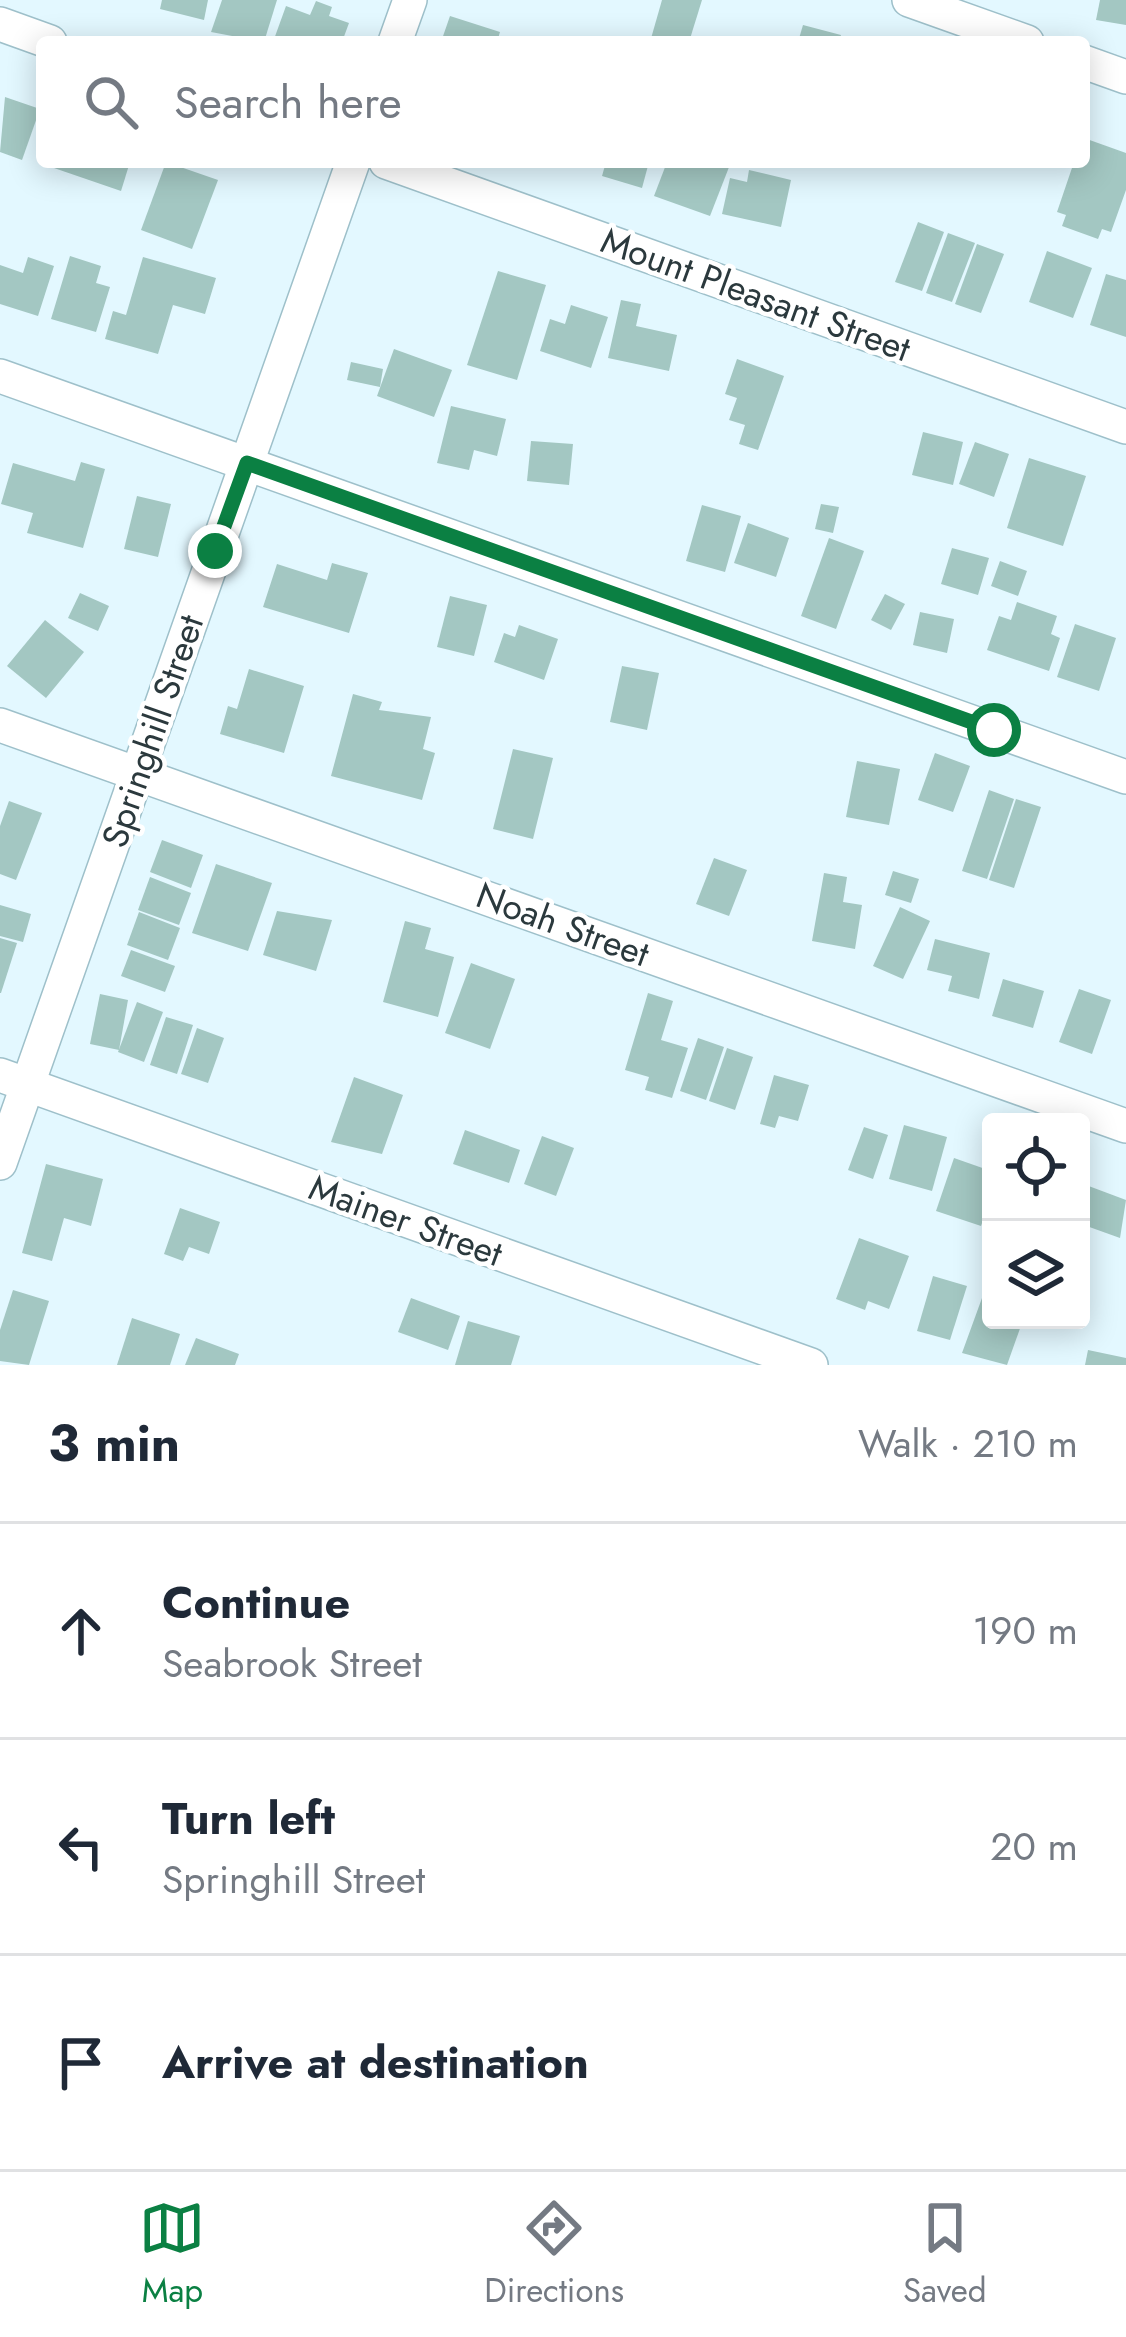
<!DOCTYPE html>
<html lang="en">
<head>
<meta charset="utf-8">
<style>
  :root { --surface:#fff; --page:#f2f2f3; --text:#1f2937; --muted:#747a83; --line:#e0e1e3; --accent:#0b8043 }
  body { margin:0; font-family:Jost,sans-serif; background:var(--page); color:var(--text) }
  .controls { position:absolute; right:36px; bottom:36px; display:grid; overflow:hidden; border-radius:12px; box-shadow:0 6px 30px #0003 }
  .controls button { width:108px; height:108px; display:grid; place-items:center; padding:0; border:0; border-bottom:3px solid var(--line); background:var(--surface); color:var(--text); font:60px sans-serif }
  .stop { position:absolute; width:36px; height:36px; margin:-27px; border:9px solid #0b8043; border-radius:50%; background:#fff }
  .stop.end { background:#0b8043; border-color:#fff; box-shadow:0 3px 12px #0008 }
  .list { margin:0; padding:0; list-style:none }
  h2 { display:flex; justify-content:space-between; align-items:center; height:156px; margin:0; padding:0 48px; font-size:51px }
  h2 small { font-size:39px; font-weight:400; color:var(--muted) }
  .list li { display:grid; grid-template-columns:78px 1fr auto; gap:36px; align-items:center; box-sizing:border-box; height:216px; padding:0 48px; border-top:3px solid var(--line) }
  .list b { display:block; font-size:45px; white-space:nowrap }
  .list p { margin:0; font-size:39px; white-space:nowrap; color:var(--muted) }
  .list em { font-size:39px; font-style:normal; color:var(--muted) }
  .icon { flex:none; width:66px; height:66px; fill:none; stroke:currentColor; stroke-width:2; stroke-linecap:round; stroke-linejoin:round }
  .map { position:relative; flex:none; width:1126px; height:1365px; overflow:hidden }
  .search { position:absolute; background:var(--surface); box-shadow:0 6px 30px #0003; left:36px; right:36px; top:36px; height:132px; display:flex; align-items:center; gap:30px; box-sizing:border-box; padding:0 42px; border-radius:12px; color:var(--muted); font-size:45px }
  .sheet { height:804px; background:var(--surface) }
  nav { display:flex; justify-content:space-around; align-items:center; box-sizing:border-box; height:168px; border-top:3px solid var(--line); background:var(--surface); font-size:33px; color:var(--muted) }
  nav a { display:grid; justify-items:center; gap:6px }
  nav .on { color:var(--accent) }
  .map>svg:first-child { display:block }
</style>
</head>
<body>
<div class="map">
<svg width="1126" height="1365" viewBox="0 0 1126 1365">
  <rect width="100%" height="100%" fill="#e3f8ff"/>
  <!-- building -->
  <g fill="#a3c7c2">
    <polygon points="162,0 208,0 204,20 160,9"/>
    <polygon points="222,0 277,0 264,42 211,32"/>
    <polygon points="662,0 702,0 689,42 650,42"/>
    <polygon points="1100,0 1126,0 1126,25 1096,20"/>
    <polygon points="316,1 332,7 329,16 349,23 342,42 273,42 286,6 310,15"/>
    <polygon points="450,16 500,32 497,42 441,42"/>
    <polygon points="803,25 841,35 839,42 798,42"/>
    <polygon points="5,97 40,109 22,160 0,152"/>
    <polygon points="1084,138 1126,153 1126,190 1111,232 1102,229 1098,239 1062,226 1066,215 1057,212 1074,162 1084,162"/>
    <polygon points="56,162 130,162 121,191 54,168"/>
    <polygon points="166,162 218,180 192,249 141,230"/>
    <polygon points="606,162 649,162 642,188 602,176"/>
    <polygon points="667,162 731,162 710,216 654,196"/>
    <polygon points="749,170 791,180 781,227 722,214 730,178 747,182"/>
    <polygon points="918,222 944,232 922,291 895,282"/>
    <polygon points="948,233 975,243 952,302 926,293"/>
    <polygon points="977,244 1004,254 981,313 955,304"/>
    <polygon points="1047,251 1092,268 1073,318 1029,302"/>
    <polygon points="70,256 101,266 96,283 110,287 96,332 51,319"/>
    <polygon points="28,257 54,266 38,316 0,304 0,265 23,273"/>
    <polygon points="143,257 216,278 205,314 173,305 158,354 105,339 113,311 126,315"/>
    <polygon points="498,271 546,285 517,380 467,365"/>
    <polygon points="1106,274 1126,280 1126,337 1090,325"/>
    <polygon points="621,300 641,304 636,326 677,335 669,371 608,358"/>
    <polygon points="571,305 608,317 591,368 540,351 550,319 565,324"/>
    <polygon points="394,349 452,370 434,417 377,396"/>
    <polygon points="737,359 784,376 758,450 739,444 745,425 729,420 737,398 725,394"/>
    <polygon points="351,362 383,369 380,387 347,380"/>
    <polygon points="451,406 506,419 497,456 474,450 469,470 437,463"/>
    <polygon points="923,432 963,442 953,485 912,475"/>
    <polygon points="531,441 573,444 569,485 527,481"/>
    <polygon points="975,442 1009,454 994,497 959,484"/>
    <polygon points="1029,458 1086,476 1063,546 1007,528"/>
    <polygon points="81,462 105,469 83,548 27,533 33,513 1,504 13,463 75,481"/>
    <polygon points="137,496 171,504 158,557 124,549"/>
    <polygon points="821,504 839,507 833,533 815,529"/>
    <polygon points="702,505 741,516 725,572 686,561"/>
    <polygon points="748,523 789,538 776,577 734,563"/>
    <polygon points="829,538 864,551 836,629 801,616"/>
    <polygon points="952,548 989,558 978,595 941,584"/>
    <polygon points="1000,561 1027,571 1018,596 991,586"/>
    <polygon points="332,563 368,573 349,633 263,607 277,564 327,580"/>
    <polygon points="80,593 109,606 98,631 68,618"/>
    <polygon points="885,594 905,604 891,630 871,620"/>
    <polygon points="450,596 487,605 474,656 437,647"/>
    <polygon points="1017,602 1057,616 1051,634 1060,638 1049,671 987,650 999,616 1011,620"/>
    <polygon points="920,612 954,619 947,653 913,645"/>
    <polygon points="45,620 84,652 46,698 7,666"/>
    <polygon points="1075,624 1116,638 1099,691 1057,677"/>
    <polygon points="519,625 558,639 544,680 494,662 504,633 515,637"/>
    <polygon points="622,666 659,673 647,730 610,722"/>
    <polygon points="249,669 304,686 284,753 220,734 228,706 237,709"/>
    <polygon points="353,694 382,702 379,710 431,717 423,749 435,753 422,800 331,776"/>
    <polygon points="513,749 553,758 533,839 493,829"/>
    <polygon points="935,753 970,766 953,812 918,800"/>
    <polygon points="857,761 900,769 889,825 846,817"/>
    <polygon points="989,790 1014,799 987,879 962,871"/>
    <polygon points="1016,799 1041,807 1014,888 989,880"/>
    <polygon points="9,801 42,813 16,880 0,874 0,826"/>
    <polygon points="162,840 203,855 191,888 150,872"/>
    <polygon points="714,858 747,870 729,916 696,904"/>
    <polygon points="216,864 272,883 248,951 192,933"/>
    <polygon points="893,871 919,879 911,903 885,895"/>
    <polygon points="824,873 847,877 843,902 862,905 855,949 812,941"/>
    <polygon points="150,877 191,893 179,925 138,910"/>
    <polygon points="0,905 31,914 23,942 0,936"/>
    <polygon points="900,907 930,921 903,979 873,966"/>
    <polygon points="277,911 332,920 316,971 263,955"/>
    <polygon points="139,912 180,928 168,960 127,945"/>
    <polygon points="405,921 431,928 425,949 454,957 438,1017 383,1002"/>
    <polygon points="0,938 17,943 1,993 0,993"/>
    <polygon points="935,939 990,953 979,999 948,991 952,976 927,970"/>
    <polygon points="131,950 175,966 165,992 121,976"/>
    <polygon points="471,963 515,979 490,1049 445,1033"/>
    <polygon points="1003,979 1044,991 1033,1028 992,1016"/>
    <polygon points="1079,989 1111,1000 1092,1054 1059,1042"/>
    <polygon points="648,993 673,1001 661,1040 688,1048 672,1098 645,1090 649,1077 625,1070"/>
    <polygon points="100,994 128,1000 119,1050 90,1044"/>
    <polygon points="137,1002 163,1012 144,1062 118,1052"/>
    <polygon points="166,1017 193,1025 177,1074 150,1065"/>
    <polygon points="197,1028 224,1038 208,1083 181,1074"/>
    <polygon points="698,1038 724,1047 706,1100 680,1091"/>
    <polygon points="727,1048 753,1057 735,1110 709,1101"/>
    <polygon points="774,1075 809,1085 798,1121 779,1116 775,1128 760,1124"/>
    <polygon points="354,1077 403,1095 382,1154 331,1142"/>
    <polygon points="904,1125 947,1137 932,1191 889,1179"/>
    <polygon points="864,1127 888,1135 873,1179 848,1170"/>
    <polygon points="465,1130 520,1150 509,1183 453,1164"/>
    <polygon points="542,1136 574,1148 556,1196 524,1184"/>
    <polygon points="954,1158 991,1171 991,1197 981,1226 936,1211"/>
    <polygon points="46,1164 103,1179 91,1226 64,1218 52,1261 22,1253"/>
    <polygon points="1086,1185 1126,1200 1120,1238 1081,1224"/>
    <polygon points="180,1208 220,1222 209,1254 189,1247 183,1261 164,1254"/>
    <polygon points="859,1238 909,1256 889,1309 868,1301 865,1310 836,1299"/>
    <polygon points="933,1276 967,1286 950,1340 917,1331"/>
    <polygon points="13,1290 49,1301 29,1365 0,1361 0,1330"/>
    <polygon points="411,1298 460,1316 448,1350 398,1332"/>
    <polygon points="982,1298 991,1301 991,1320 1023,1320 1007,1365 962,1353"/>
    <polygon points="132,1318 180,1334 170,1365 117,1365"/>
    <polygon points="468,1321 520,1336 511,1365 455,1365"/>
    <polygon points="196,1338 239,1354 235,1365 185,1365"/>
    <polygon points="1088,1350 1126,1358 1126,1365 1085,1365"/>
  </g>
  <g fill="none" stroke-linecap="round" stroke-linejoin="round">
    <!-- minor casing -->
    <g stroke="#9ec0ca" stroke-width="36">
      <g id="minor">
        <polyline points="909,0 1027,42"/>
        <polyline points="0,24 50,42"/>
        <polyline points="395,42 410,0"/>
        <polyline points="1084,62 1126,77"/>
        <polyline points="386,162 1126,427"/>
        <polyline points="0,376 1126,777"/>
        <polyline points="0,725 1126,1126"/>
        <polyline points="0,1075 811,1365"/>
        <polyline points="0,1163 353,162"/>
      </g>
    </g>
    <!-- minor -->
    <use href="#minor" stroke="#fff" stroke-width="33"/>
  </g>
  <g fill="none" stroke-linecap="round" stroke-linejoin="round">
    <!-- route -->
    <polyline stroke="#0b8043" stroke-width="15" points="215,551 247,463 994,730"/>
  </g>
  <g text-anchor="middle" stroke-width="9" stroke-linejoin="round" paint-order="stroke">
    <!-- street labels -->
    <g font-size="36" fill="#2b393d" stroke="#fff">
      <text transform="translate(756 294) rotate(20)" y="13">Mount Pleasant Street</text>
      <text transform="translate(152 731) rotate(-71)" y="13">Springhill Street</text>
      <text transform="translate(563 924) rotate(20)" y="13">Noah Street</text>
      <text transform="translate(406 1220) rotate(20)" y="13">Mainer Street</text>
    </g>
  </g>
</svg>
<div class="controls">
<button><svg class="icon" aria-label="locate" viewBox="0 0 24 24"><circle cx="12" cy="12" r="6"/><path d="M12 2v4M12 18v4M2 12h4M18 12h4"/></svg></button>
<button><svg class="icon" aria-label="layers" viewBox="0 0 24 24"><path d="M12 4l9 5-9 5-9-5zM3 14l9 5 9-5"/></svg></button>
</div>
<div class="stop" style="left:994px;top:730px"></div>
<div class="stop end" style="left:215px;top:551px"></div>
<div class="search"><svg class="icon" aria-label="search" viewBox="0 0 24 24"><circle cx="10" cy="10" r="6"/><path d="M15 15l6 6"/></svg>Search here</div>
</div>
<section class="sheet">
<h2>3 min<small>Walk · 210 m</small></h2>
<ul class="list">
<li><svg class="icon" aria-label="ahead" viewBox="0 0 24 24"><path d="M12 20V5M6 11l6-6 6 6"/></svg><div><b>Continue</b><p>Seabrook Street</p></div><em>190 m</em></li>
<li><svg class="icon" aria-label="left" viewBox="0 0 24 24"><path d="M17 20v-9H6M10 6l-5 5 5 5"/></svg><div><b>Turn left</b><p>Springhill Street</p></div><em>20 m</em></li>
<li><svg class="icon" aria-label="arrive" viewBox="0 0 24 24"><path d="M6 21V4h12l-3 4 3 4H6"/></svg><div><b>Arrive at destination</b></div></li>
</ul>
</section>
<nav>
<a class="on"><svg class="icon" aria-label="map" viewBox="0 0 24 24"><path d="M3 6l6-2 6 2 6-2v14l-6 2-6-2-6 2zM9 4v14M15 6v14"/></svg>Map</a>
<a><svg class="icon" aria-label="directions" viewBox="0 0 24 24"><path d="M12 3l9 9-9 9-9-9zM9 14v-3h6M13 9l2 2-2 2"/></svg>Directions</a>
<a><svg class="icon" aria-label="saved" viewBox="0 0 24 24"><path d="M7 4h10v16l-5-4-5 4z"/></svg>Saved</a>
</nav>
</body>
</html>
